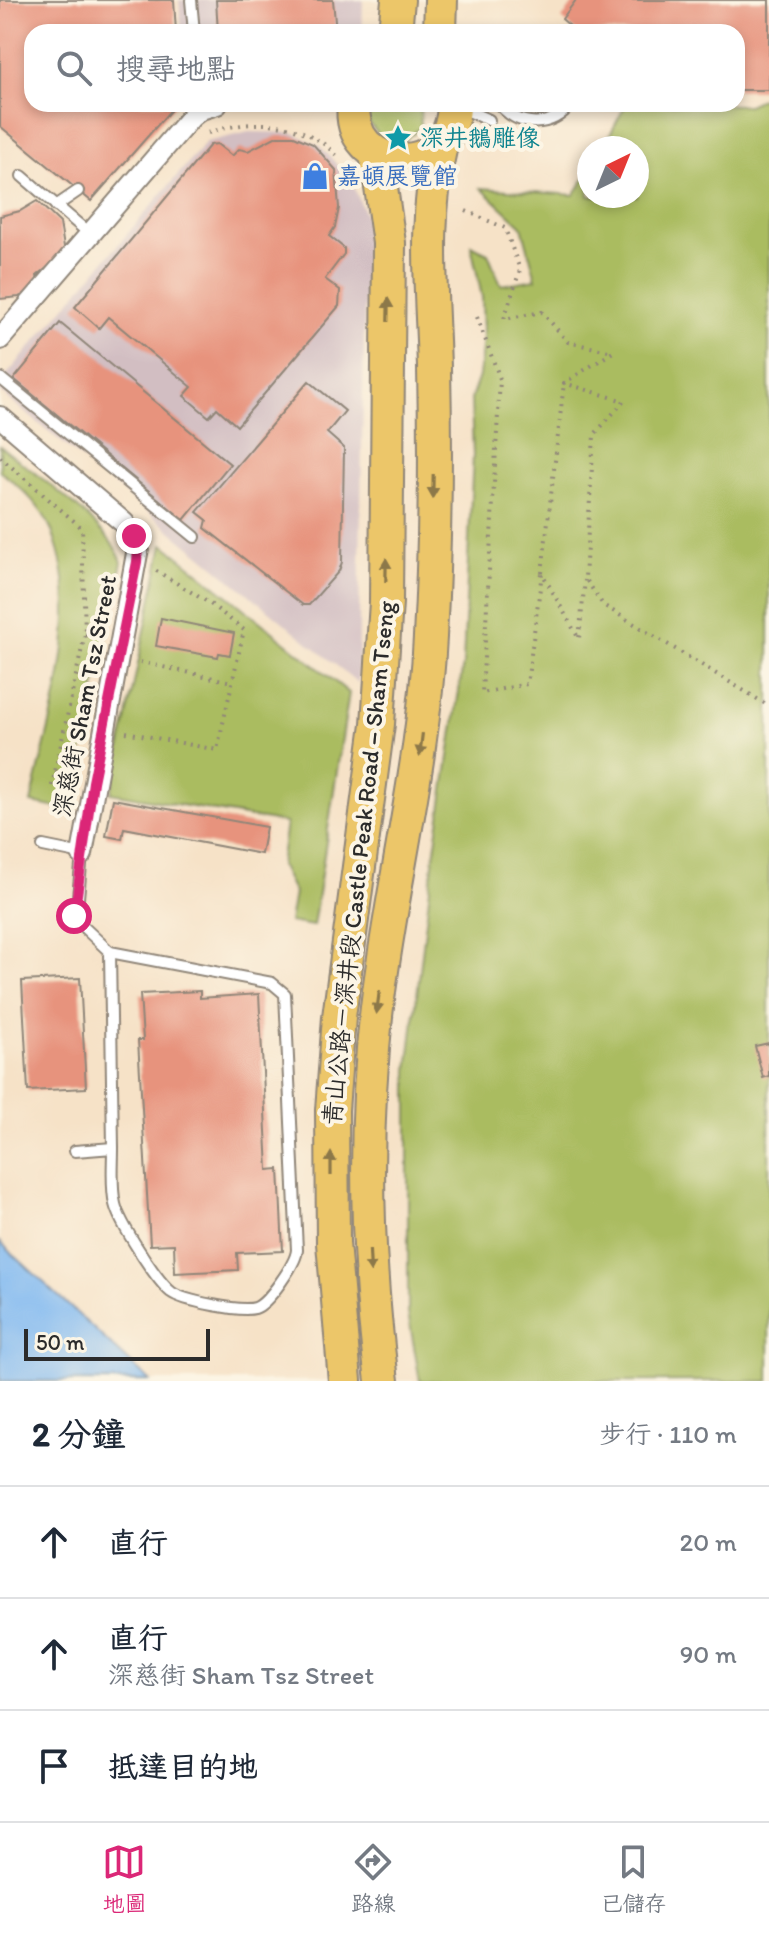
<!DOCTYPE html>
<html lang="zh-TW">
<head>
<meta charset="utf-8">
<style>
  :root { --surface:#fff; --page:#f6f6f7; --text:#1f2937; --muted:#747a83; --line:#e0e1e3; --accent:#db2777 }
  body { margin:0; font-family:Itim,"LXGW WenKai TC",sans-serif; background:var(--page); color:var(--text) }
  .compass { position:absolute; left:577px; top:136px; width:72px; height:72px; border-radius:50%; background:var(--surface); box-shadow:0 4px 12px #0003; rotate:43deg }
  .scale { position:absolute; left:24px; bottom:20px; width:186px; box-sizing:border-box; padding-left:8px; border:4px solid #2b2b2b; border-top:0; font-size:22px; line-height:28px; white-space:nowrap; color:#2b2b2b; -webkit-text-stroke:6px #fcf5e5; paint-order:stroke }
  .stop { position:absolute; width:24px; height:24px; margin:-18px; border:6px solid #db2777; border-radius:50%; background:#fff }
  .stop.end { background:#db2777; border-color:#fff; box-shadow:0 2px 8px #0008 }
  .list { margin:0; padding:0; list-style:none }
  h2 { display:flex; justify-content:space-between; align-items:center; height:104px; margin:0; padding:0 32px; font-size:34px }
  h2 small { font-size:26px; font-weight:400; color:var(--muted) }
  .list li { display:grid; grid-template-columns:52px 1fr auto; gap:24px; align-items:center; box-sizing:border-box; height:112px; padding:0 32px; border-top:2px solid var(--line) }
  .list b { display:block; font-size:30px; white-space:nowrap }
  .list p { margin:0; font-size:26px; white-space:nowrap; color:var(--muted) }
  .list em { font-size:26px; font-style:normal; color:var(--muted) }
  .icon { flex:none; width:44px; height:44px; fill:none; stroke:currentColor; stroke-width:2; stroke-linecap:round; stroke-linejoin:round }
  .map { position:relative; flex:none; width:769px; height:1381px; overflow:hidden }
  .search { position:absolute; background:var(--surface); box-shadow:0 4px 12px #0003; left:24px; right:24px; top:24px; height:88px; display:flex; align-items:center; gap:20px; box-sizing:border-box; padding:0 28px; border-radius:24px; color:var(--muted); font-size:30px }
  .sheet { height:440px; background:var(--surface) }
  nav { display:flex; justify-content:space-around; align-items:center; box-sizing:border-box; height:112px; border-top:2px solid var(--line); background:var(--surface); font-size:22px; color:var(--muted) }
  nav a { display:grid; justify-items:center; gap:4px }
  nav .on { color:var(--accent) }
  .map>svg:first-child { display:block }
</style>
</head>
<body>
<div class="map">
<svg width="769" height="1381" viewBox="0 0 769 1381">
  <rect width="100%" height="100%" fill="#fcf5e5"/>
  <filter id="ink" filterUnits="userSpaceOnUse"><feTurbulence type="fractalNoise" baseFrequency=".0125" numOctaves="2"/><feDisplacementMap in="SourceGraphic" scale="16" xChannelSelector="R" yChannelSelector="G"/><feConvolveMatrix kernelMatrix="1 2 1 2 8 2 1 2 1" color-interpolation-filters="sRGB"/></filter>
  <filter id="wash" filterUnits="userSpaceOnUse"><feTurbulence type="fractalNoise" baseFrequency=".006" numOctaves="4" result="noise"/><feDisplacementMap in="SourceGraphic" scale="32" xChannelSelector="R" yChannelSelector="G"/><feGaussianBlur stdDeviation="1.8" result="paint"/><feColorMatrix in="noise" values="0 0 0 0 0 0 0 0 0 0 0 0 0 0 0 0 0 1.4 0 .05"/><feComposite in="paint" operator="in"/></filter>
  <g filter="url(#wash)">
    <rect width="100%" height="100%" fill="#f6e2c7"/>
    <!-- industrial -->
    <g fill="#d2bec2">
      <polygon points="179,0 363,0 362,32 182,32"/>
      <polygon points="249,132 294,133 320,146 351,180 366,217 358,683 0,392 0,383 206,142"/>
    </g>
    <!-- green -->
    <g fill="#aabc60" stroke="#6a7446" stroke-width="2">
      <polygon points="769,95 769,1381 420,1381 408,1313 408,1070 433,863 463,664 473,455 471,399 479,376 483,337 482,297 471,245 488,253 501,285 536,279 522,226 481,188 574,195 589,172 589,196 637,196 637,148 603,148 626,104 748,105"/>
      <polygon points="367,104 420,104 421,127 403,142 384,141 368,122"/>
      <path d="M0 446C32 472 110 525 122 562L72 797 58 808 31 803C50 716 86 618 52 531 42 506 20 487 0 471Z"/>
      <polygon points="163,544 349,693 313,926 289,922 294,893 280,865 286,823 111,793"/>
    </g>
    <!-- water -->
    <polygon fill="#81b9f1" stroke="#56728e" stroke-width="2" points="0,1242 150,1381 0,1381"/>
    <g id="blocks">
      <!-- building -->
      <g fill="#e7937d">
        <polygon points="0,0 174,0 176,32 32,32 32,104 176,104 91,201 0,126"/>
        <polygon points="216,0 333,0 336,32 218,32"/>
        <polygon points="576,0 769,0 769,90 737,90 737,32 577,32 562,19"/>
        <polygon points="277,136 294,136 313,144 336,170 339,208 335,227 329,236 344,248 344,254 325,279 340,290 339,306 237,426 217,408 209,417 184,396 192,387 108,317 99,328 75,307 210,145 217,144 232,156 239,149 248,151"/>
        <polygon points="37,201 60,223 65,253 37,276 39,287 19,297 0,299 0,216 20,211"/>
        <polygon points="60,323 230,464 184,520 14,379"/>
        <polygon points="309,381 345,411 327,433 344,448 342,562 339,571 309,605 303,605 205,528 207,520 197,512"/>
        <polygon points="161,618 234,633 230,655 219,653 218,657 156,646"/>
        <polygon points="113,799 266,827 261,854 124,828 122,839 106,836"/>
        <polygon points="80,978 86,1088 28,1091 22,981"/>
        <polygon points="200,991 200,998 259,994 268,1170 279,1169 283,1251 237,1253 238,1270 175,1273 174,1244 150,1245 138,1040 143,1040 140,994"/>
        <polygon points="769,1043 769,1076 763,1078 755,1046"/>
      </g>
    </g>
  </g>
  <g filter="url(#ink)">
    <use href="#blocks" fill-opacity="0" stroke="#908679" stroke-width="2"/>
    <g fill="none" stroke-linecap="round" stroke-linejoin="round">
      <!-- service casing -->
      <g stroke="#908679" stroke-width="14">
        <g id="service">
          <polyline points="191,0 194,32"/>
          <path d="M499 104C519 128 551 129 571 104"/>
          <polyline points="459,107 489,120"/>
          <polyline points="22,176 91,235"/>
          <polyline points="56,206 78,191"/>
          <polyline points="0,378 195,537"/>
          <polyline points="43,846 82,854 76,920 110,952 113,1148"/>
          <path d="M75 1151 113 1148C113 1166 111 1187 115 1204 119 1222 156 1280 171 1292 183 1301 241 1312 255 1308 268 1304 296 1263 297 1250L285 994 272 983 110 952"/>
        </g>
      </g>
      <!-- minor casing -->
      <g stroke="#908679" stroke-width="24">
        <g id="minor">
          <polyline points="0,339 191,117 201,109 217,104"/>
          <polyline points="0,417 124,523 138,548 82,854"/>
        </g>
      </g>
      <!-- primary casing -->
      <g stroke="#908679" stroke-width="36">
        <g id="primary">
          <polyline points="395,32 398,0"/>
          <polyline points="440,32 441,0"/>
          <path d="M354 104C345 173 453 184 454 104"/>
          <polyline points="345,1381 333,1243 332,1110 339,1017 378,724 386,602 389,243 376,153"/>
          <path d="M382 1381C366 1257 363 1132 377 1007 392 883 424 762 430 637 435 548 436 457 434 368 432 293 423 218 441 145"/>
        </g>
      </g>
      <!-- path -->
      <g stroke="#908679" stroke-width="4" stroke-dasharray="2 6" stroke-linecap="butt">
        <path d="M208 133C255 117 305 120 339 158"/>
        <polyline points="484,143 494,138"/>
        <polyline points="466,211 505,228 520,270 504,319 542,312 568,342 613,352 564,383 624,401 594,435 585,578 603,605 769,706"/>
        <polyline points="477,317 500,379 482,693 527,684 542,573 579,639 585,580"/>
        <polyline points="0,457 82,528 85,634 51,790"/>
        <polyline points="542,573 564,383"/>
        <polyline points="85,634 102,638"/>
        <polyline points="140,662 232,682"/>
        <polyline points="126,732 217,750 244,630 209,603 155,570"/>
        <polyline points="55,772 75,778"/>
      </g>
      <!-- service -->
      <use href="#service" stroke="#fff" stroke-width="10"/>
      <!-- minor -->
      <use href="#minor" stroke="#fff" stroke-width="20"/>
      <!-- primary -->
      <use href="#primary" stroke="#ecc669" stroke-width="32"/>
    </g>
    <!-- one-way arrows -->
    <defs><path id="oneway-solid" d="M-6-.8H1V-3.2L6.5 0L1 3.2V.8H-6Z" transform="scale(2)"/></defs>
    <g fill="#8c784a">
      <use href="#oneway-solid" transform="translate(388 310) rotate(-89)"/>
      <use href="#oneway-solid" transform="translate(433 486) rotate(91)"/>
      <use href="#oneway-solid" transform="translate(386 570) rotate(-89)"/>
      <use href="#oneway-solid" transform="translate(421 745) rotate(97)"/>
      <use href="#oneway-solid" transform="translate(378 1002) rotate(97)"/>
      <use href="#oneway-solid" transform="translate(331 1164) rotate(-90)"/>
      <use href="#oneway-solid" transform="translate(370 1261) rotate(87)"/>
    </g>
  </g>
  <g fill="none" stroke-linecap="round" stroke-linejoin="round" filter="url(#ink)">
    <!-- route -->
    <polyline stroke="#db2777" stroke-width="10" points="74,916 93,782 137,562 138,548 134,536"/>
  </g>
  <!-- icons -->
  <defs>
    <g id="sight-bare" transform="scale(2.16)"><path d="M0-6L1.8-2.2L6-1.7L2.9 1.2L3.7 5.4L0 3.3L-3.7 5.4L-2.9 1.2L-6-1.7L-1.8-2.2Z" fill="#0f9aa8" stroke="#fcf5e5" stroke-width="2.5" paint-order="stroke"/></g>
    <g id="shop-bare" transform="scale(2.16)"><path d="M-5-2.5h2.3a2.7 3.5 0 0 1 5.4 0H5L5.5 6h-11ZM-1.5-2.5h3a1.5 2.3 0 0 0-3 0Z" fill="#3f7fe0" stroke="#fcf5e5" stroke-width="2.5" paint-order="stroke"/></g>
  </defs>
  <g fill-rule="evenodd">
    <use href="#sight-bare" x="398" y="138"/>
    <use href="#shop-bare" x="315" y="176"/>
  </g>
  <g text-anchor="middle" stroke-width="8" stroke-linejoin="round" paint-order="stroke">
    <!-- culture labels -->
    <g font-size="24" fill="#0d838f" stroke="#fcf5e5" text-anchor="start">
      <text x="420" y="146">深井鵝雕像</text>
    </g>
    <!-- shop labels -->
    <g font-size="24" fill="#366cbe" stroke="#fcf5e5" text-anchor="start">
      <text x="337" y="184">嘉頓展覽館</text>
    </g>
    <!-- street labels -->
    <g font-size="24" fill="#2b2b2b" stroke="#fcf5e5">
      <text transform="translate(85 696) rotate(-79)" y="8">深慈街 Sham Tsz Street</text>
      <text transform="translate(359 863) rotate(-84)" y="8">青山公路－深井段 Castle Peak Road – Sham Tseng</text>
    </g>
  </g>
</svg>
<svg class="compass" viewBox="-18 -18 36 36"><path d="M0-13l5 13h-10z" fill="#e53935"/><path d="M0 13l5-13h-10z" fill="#747a83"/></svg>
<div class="scale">50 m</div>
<div class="stop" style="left:74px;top:916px"></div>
<div class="stop end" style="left:134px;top:536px"></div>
<div class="search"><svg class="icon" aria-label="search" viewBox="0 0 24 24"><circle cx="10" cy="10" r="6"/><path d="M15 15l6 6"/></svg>搜尋地點</div>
</div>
<section class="sheet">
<h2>2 分鐘<small>步行 · 110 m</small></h2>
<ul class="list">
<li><svg class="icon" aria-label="ahead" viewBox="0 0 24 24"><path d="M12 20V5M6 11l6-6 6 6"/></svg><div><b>直行</b></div><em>20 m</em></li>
<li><svg class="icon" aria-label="ahead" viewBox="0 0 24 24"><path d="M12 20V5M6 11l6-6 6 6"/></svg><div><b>直行</b><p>深慈街 Sham Tsz Street</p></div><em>90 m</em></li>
<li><svg class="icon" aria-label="arrive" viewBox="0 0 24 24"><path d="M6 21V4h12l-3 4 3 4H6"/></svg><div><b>抵達目的地</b></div></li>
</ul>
</section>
<nav>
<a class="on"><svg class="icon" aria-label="map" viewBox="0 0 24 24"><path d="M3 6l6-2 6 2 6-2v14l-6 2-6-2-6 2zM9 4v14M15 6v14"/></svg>地圖</a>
<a><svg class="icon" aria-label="directions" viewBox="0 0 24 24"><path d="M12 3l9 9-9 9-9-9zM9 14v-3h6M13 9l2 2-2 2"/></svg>路線</a>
<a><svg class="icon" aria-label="saved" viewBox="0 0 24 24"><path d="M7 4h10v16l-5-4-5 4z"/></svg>已儲存</a>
</nav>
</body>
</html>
